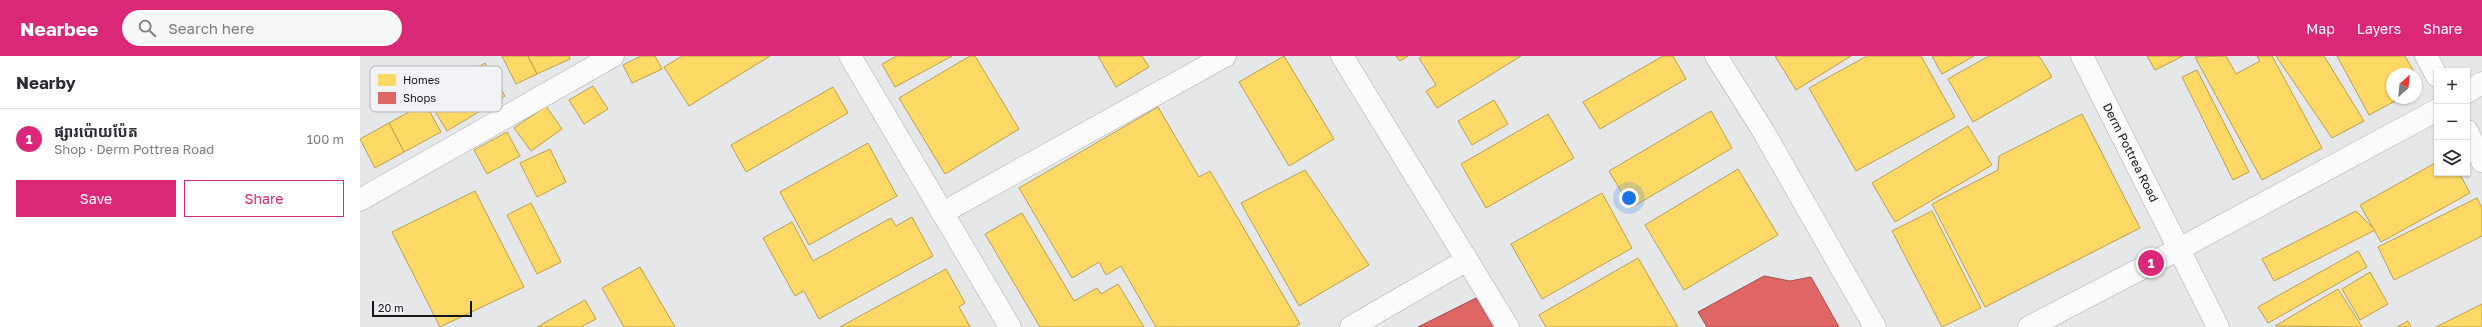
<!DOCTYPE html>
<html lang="en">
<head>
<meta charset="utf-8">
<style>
  :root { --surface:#fff; --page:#f7f7f7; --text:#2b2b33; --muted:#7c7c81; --line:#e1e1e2; --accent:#db2777 }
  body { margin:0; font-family:"Golos Text","Noto Sans Khmer",sans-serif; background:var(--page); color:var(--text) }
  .controls { position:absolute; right:12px; top:12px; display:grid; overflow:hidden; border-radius:0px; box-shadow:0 1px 3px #0004 }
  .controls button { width:36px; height:36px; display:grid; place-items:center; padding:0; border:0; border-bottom:1px solid var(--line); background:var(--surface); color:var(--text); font:20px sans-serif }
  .compass { position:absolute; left:2026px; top:12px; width:36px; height:36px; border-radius:50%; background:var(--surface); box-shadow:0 1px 3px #0004; rotate:27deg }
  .scale { position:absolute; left:12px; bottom:10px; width:100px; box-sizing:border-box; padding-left:4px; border:2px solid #161718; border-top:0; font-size:11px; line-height:14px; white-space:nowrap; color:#161718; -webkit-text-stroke:3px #f1f3f7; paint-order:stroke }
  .you { position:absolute; left:1269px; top:142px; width:14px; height:14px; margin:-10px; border:3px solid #fff; border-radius:50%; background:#1a73e8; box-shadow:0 0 0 6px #1a73e833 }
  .badge { display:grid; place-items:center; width:26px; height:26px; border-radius:50%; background:var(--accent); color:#fff; font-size:13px; font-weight:700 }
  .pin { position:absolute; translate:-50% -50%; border:2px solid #fff; box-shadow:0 1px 4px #0006 }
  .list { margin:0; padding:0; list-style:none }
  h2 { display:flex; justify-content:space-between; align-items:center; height:52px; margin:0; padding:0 16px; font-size:17px }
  h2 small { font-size:13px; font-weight:400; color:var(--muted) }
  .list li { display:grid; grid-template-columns:26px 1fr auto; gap:12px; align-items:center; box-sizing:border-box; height:60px; padding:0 16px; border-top:1px solid var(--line) }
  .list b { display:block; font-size:15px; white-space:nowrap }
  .list p { margin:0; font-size:13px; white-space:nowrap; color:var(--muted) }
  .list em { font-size:13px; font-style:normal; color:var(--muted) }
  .actions { display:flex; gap:8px; padding:12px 16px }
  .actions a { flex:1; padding:9px 0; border:1px solid var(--accent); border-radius:0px; text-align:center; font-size:14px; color:var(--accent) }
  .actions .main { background:var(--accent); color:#fff }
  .icon { flex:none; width:22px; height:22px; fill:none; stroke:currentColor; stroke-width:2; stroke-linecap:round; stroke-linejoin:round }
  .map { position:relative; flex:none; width:2122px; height:271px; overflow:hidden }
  header { display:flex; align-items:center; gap:24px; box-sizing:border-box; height:56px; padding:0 20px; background:var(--accent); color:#fff }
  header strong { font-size:19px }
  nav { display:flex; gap:22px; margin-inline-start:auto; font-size:14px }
  .search { width:280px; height:36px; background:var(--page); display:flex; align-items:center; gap:10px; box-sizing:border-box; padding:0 14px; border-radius:22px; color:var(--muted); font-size:15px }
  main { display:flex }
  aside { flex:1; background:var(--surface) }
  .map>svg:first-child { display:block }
</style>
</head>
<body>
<header>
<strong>Nearbee</strong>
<div class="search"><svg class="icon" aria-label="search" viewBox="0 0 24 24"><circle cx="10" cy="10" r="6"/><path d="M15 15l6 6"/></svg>Search here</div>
<nav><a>Map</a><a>Layers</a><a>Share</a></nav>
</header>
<main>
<aside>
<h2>Nearby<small></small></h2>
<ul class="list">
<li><span class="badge">1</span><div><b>ផ្សារប៉ោយប៉ែត</b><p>Shop · Derm Pottrea Road</p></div><em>100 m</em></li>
</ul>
<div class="actions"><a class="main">Save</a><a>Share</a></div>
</aside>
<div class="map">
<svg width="2122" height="271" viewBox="0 0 2122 271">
  <rect width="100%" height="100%" fill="#e5e7e9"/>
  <!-- homes -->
  <g fill="#ffd966" stroke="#b99f4f">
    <polygon points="142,0 168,0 177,18 156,28"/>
    <polygon points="168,0 209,0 210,3 177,18"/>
    <polygon points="281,0 295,0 302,13 272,27 263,9"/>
    <polygon points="322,0 410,0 329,50 304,11"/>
    <polygon points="537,0 592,0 535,31 522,8"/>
    <polygon points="610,0 615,0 659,73 585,118 539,42"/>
    <polygon points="738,0 782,0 789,11 756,31"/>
    <polygon points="924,0 974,83 929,110 879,26"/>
    <polygon points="1036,0 1048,0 1040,5"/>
    <polygon points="1062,0 1161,0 1077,52 1066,35 1076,29 1059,2"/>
    <polygon points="1303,0 1313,0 1326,23 1240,73 1223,46"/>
    <polygon points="1415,0 1491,0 1436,34"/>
    <polygon points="1507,0 1561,0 1595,61 1496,115 1449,32"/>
    <polygon points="1572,0 1614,0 1582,18"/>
    <polygon points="1629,0 1679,0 1692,21 1613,66 1588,23"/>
    <polygon points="1787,0 1823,0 1795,14"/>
    <polygon points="1866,0 1876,18 1900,5 1897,0 1912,0 1962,92 1902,124 1835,1"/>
    <polygon points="1916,0 1964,0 2004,65 1972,82"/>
    <polygon points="1977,0 2045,0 2055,18 2032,18 2032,42 2041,42 2009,59"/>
    <polygon points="125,7 145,40 87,75 67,42"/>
    <polygon points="1837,14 1889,116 1873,124 1822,21"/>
    <polygon points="2056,20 2062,31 2056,34"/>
    <polygon points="233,30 248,53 224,68 209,44"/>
    <polygon points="473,31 488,57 386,116 371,89"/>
    <polygon points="1134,44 1148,68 1112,89 1098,65"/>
    <polygon points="65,47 81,76 44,96 29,67"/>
    <polygon points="186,50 202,73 171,95 154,72"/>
    <polygon points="798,51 839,121 850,115 940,268 935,271 796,271 761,210 746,219 739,206 712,222 659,132"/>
    <polygon points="1351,55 1372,92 1271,152 1249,115"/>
    <polygon points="1188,58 1214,102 1126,152 1101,108"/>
    <polygon points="1722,58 1780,172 1625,251 1572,148 1638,114 1639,100"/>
    <polygon points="29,67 44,96 15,112 0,83"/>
    <polygon points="1608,70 1632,109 1535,166 1512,127"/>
    <polygon points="147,76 160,100 127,118 114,94"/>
    <polygon points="508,87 537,140 449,189 420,136"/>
    <polygon points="190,93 206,126 177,141 160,107"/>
    <polygon points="2077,106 2077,117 2099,117 2110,137 2021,186 2000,149"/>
    <polygon points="1378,113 1418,179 1324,234 1285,169"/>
    <polygon points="945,114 1009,209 939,250 881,147"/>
    <polygon points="115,135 164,231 80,271 32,176"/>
    <polygon points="1242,137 1272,192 1182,243 1151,188"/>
    <polygon points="2117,142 2122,152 2122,180 2034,224 2018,191"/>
    <polygon points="171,147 201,206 177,218 147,159"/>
    <polygon points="1572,155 1621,252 1582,271 1532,175"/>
    <polygon points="1996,155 2015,174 1914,225 1902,203"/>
    <polygon points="662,157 714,245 737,232 741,238 758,228 784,271 680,271 625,178"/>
    <polygon points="552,161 573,200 459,263 444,235 435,240 403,182 432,166 453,205 531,162 536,170"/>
    <polygon points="1998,195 2007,211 1908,267 1898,251"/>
    <polygon points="1278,202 1318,271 1186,271 1179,259"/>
    <polygon points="280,211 315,271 264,271 242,232"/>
    <polygon points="586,213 605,247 599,251 610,271 480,271"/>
    <polygon points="2010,216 2028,248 2000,264 1982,233"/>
    <polygon points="1978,233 2002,271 1915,270"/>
    <polygon points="225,244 236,263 221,271 177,271"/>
    <polygon points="2122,248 2122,271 2076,271"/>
    <polygon points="2048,265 2051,271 2037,271"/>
  </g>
  <!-- shops -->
  <g fill="#e06666" stroke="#a34e4f">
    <polygon points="1404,220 1430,225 1451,221 1479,271 1347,271 1338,256"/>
    <polygon points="1116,242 1133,271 1058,271"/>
  </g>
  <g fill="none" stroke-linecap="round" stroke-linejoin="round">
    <!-- street casing -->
    <g stroke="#aaabac" stroke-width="23">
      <g id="street">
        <polyline points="490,0 650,271"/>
        <polyline points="982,0 1148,271"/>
        <polyline points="1356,0 1402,73 1515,271"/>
        <polyline points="2066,0 2077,20"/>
        <polyline points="2107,75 2122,105"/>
        <polyline points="0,144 253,0"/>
        <polyline points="582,157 865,0"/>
        <polyline points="991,271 1107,204"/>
      </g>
    </g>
    <!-- secondary casing -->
    <g stroke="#aaabac" stroke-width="23">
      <g id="secondary">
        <path id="s1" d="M1722 0 1858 271"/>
        <polyline points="2107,36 2122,27"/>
        <polyline points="1669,271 1819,193 2077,54"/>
      </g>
    </g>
    <!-- street -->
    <use href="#street" stroke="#fbfbfc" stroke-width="22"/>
    <!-- secondary -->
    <use href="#secondary" stroke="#fbfbfc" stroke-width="22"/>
  </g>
  <g text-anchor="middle" stroke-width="4" stroke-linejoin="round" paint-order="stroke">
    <!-- street labels -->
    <g font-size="12" fill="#161718" stroke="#f1f3f7">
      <text dy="4" stroke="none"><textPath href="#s1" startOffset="108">Derm Pottrea Road</textPath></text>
    </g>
  </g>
  <!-- legend -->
  <rect x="10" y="10" width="132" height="46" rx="6" fill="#f1f3f7" stroke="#afb1b4" stroke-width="1"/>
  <rect x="18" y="18" width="18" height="12" fill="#ffd966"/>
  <rect x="18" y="36" width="18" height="12" fill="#e06666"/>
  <g font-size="11" fill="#161718">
    <text x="43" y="28">Homes</text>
    <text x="43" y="46">Shops</text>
  </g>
</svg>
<div class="controls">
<button>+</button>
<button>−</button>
<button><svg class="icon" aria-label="layers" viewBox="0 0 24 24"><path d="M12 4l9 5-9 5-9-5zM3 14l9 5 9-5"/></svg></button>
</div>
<svg class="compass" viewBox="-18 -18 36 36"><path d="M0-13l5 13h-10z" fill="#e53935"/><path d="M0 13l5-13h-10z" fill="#7c7c81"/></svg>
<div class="scale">20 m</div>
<div class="you"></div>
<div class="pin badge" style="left:1791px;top:207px">1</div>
</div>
</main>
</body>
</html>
